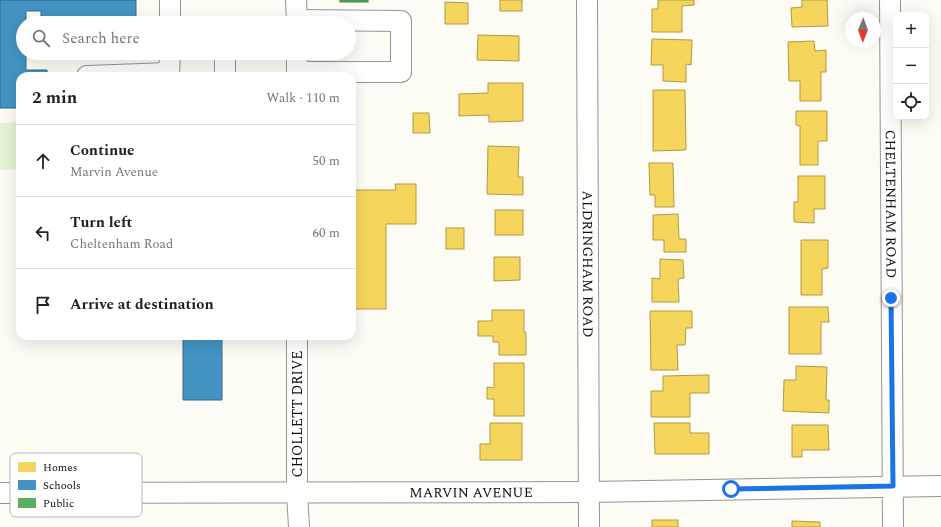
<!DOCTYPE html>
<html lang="en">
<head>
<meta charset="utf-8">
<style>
  :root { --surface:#fff; --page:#f6f6f6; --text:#222; --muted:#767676; --line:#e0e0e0 }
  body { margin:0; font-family:Spectral,serif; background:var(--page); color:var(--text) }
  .controls { position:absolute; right:12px; top:12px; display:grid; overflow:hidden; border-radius:8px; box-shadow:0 4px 16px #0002 }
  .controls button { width:36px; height:36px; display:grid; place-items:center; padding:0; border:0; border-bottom:1px solid var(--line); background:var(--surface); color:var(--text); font:20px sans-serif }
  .compass { position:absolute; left:845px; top:12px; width:36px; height:36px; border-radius:50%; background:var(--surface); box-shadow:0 4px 16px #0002; rotate:181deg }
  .stop { position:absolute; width:12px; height:12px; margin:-9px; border:3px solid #1a73e8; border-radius:50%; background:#fff }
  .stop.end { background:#1a73e8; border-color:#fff; box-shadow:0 1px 4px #0008 }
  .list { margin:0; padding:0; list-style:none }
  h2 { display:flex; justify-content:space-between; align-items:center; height:52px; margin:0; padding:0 16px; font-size:17px }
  h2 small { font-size:13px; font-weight:400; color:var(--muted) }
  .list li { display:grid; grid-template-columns:26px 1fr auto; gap:12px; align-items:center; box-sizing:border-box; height:72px; padding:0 16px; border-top:1px solid var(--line) }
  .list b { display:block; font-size:15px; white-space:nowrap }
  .list p { margin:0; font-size:13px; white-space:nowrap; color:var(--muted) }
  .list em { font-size:13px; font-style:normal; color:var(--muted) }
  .icon { flex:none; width:22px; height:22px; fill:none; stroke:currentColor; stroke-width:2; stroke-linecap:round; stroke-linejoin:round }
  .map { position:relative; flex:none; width:941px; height:527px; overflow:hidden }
  .search { position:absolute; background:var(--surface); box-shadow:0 4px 16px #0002; left:16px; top:16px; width:340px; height:44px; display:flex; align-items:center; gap:10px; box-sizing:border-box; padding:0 14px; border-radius:22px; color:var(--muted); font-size:15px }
  .panel { position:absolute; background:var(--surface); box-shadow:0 4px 16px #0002; left:16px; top:72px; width:340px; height:268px; border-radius:12px }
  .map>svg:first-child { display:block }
</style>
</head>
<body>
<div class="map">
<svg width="941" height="527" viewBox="0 0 941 527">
  <rect width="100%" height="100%" fill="#fcfbf4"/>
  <!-- green -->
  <polygon fill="#e4f3d3" points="20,122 20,169 0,170 0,123"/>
  <!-- homes -->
  <g fill="#f6d55c" stroke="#b19a45">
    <rect x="500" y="0" width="22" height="11"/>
    <polygon points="658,0 694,0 694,5 682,6 682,32 652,32 652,9 658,9"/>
    <polygon points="802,0 827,0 828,26 792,27 791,8 802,7"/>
    <polygon points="445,2 468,3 468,24 445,24"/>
    <polygon points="478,35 519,36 519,61 477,60"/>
    <polygon points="652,39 692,40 691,65 686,64 686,82 663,81 663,65 651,65"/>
    <polygon points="814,41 815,51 826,50 826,72 821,72 821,101 800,101 800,81 789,81 788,42"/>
    <polygon points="488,83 523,83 523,121 489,122 489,115 459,116 459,94 488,93"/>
    <polygon points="653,90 685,90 686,150 653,151"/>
    <polygon points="796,111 827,111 827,141 818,141 818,165 800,165 800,126 796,125"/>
    <polygon points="413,113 429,113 430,133 413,133"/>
    <polygon points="488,146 519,147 518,177 523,177 523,195 487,194"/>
    <polygon points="649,163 673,163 674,207 655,207 655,195 650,195"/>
    <polygon points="798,176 825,176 825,209 814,209 814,223 794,222 794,202 798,202"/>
    <polygon points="395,184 416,184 416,224 386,224 386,309 352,309 352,190 396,190"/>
    <rect x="495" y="210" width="28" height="25"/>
    <polygon points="678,214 679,239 686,239 686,252 664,252 664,240 653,240 653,215"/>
    <rect x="446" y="228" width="18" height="21"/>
    <polygon points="801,240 828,240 828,268 822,269 822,295 801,295"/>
    <polygon points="494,257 520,257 520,280 494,281"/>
    <polygon points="660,259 683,260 684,278 678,279 679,302 652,302 652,278 660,279"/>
    <polygon points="789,307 828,307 829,322 821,322 821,354 789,354"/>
    <polygon points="492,310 524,310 524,332 526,332 526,355 499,355 499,342 493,342 493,336 478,336 478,321 492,321"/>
    <polygon points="650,311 692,311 692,328 686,328 685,345 677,345 678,370 651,370"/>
    <polygon points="494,363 524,363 524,416 494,416 494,399 487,399 487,387 494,388"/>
    <polygon points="796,366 827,367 826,400 829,400 829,413 783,411 784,380 796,380"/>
    <polygon points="709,375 709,393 690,393 690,417 651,417 651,391 663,391 663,376"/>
    <polygon points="490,423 522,423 522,460 480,460 480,444 490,444"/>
    <polygon points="654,423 690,423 690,433 709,433 709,454 655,454"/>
    <polygon points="792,425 828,425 829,450 802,450 802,457 792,457"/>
    <rect x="652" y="520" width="26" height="7"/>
    <polygon points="792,521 820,522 820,527 792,527"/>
  </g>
  <!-- schools -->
  <g fill="#4393c3" stroke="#336b8d">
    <polygon points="0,0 136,0 136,23 41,23 41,11 26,11 26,23 23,23 23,53 26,53 26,70 47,70 47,76 20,76 20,108 0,108"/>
    <polygon points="222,337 222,400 183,400 183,338"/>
  </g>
  <!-- public -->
  <rect fill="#5aae61" stroke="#447e48" x="340" y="0" width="28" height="2"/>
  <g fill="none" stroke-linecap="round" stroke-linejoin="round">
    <!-- minor casing -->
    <g stroke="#969592" stroke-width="22">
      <g id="minor">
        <polyline points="296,0 297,23"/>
        <path id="s1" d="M587 0 589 527"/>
        <path id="s2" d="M890 0 893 527"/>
        <polyline points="297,20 401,21 401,72 297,72"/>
        <polyline points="170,23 170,0"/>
        <polyline points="297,53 297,76"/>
        <polyline points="87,76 169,73"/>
        <polyline points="169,76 170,53"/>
        <polyline points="225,76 225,53"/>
        <polyline points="297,336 297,493 299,527"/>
        <path id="s3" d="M0 493 589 492 941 486"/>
      </g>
    </g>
    <!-- minor -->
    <use href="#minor" stroke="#fffefd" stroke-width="20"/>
  </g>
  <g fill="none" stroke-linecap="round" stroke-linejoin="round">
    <!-- route -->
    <polyline stroke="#1a73e8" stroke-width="5" points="731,489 893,486 891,298"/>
  </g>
  <g text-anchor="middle" stroke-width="4" stroke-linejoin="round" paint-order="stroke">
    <!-- street labels -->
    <g font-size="14" fill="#0f0f0f" stroke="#fff">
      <text dy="5" stroke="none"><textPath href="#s2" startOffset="204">CHELTENHAM ROAD</textPath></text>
      <text dy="5" stroke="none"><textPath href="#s1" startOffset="264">ALDRINGHAM ROAD</textPath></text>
      <text transform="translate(297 414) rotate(-90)" y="5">CHOLLETT DRIVE</text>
      <text dy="5" stroke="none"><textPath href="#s3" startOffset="471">MARVIN AVENUE</textPath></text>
    </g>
  </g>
  <!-- legend -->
  <rect x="10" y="453" width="132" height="64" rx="6" fill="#fff" stroke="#b7b7b7" stroke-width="1"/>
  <rect x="18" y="462" width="18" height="10" fill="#f6d55c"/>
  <rect x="18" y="480" width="18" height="10" fill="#4393c3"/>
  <rect x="18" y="498" width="18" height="10" fill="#5aae61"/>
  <g font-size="11" fill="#0f0f0f">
    <text x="43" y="471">Homes</text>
    <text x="43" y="489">Schools</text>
    <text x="43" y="507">Public</text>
  </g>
</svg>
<div class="controls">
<button>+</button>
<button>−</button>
<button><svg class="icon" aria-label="locate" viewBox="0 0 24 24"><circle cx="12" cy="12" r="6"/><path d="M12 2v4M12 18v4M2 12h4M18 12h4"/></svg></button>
</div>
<svg class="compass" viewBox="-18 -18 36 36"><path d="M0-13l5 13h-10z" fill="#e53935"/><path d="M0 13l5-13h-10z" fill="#767676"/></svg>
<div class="stop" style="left:731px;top:489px"></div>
<div class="stop end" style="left:891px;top:298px"></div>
<div class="search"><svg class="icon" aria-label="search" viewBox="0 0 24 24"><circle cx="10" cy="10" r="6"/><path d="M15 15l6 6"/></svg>Search here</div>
<section class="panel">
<h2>2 min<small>Walk · 110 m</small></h2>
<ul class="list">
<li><svg class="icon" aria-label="ahead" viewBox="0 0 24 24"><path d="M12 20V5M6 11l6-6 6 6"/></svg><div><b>Continue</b><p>Marvin Avenue</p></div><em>50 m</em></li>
<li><svg class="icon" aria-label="left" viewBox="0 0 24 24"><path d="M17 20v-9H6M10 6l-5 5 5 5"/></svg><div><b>Turn left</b><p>Cheltenham Road</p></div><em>60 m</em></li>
<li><svg class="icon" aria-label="arrive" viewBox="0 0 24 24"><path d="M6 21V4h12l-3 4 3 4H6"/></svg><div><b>Arrive at destination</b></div></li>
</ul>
</section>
</div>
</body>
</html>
